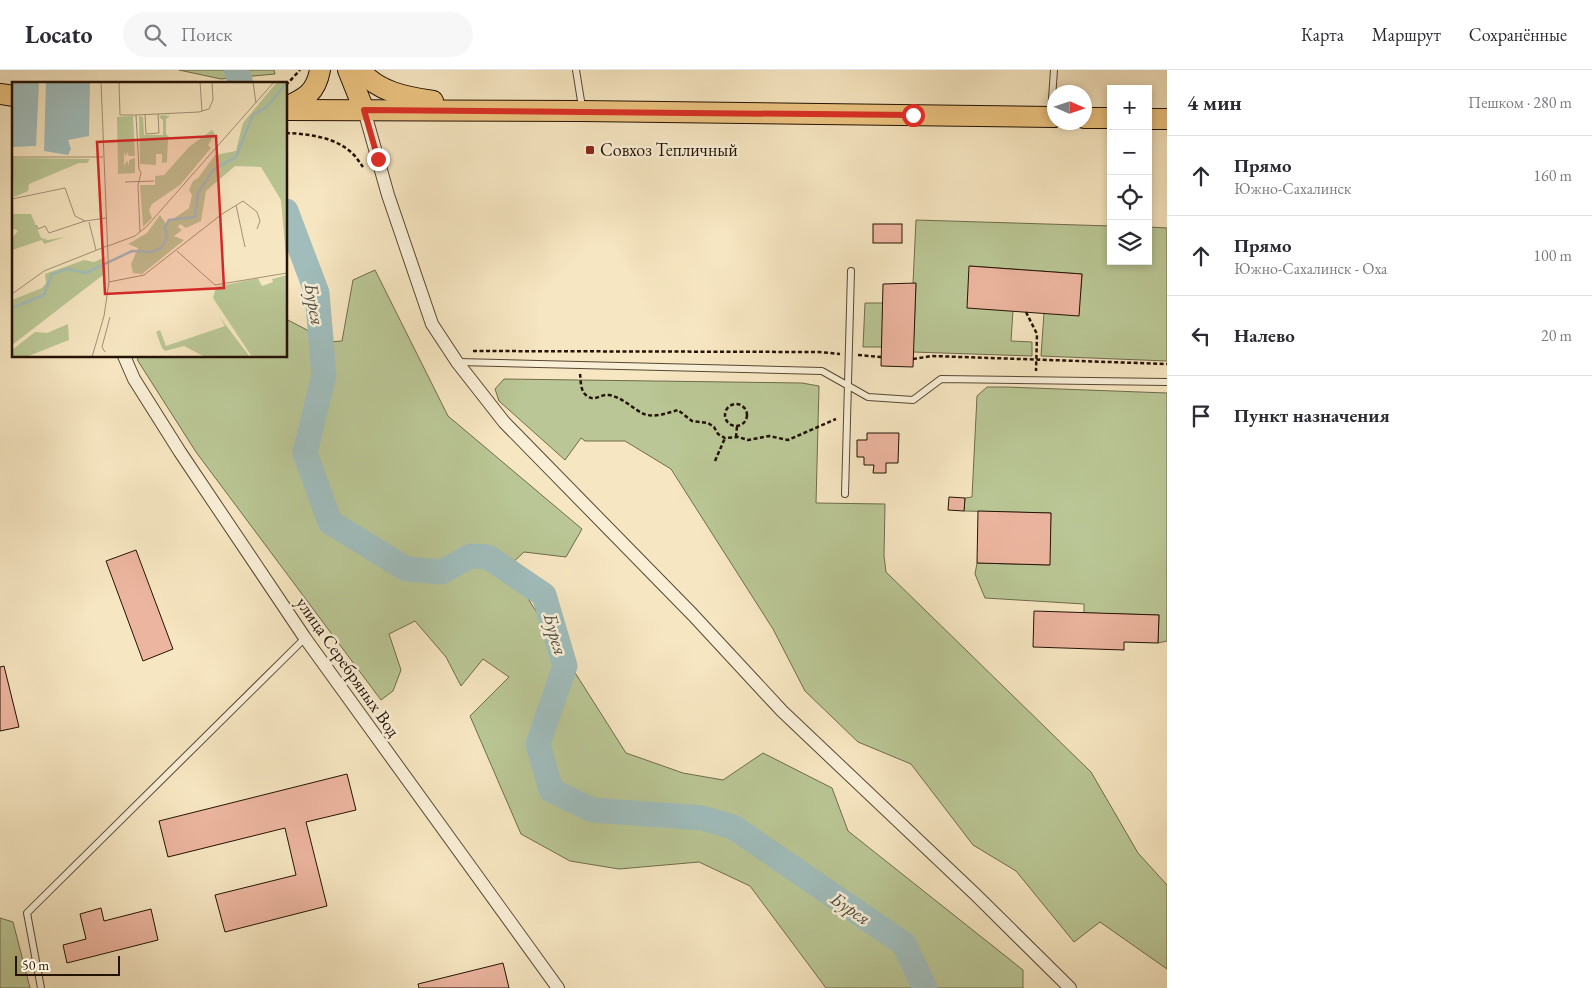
<!DOCTYPE html>
<html lang="ru">
<head>
<meta charset="utf-8">
<style>
  :root { --surface:#fff; --page:#f7f7f7; --text:#2b2b33; --muted:#7c7c81; --line:#e1e1e2 }
  body { margin:0; font-family:"EB Garamond",serif; background:var(--page); color:var(--text) }
  .controls { position:absolute; right:15px; top:15px; display:grid; overflow:hidden; border-radius:0px; box-shadow:0 2px 8px #0003 }
  .controls button { width:45px; height:45px; display:grid; place-items:center; padding:0; border:0; border-bottom:1px solid var(--line); background:var(--surface); color:var(--text); font:25px sans-serif }
  .compass { position:absolute; left:1047px; top:15px; width:45px; height:45px; border-radius:50%; background:var(--surface); box-shadow:0 2px 8px #0003; rotate:93deg }
  .scale { position:absolute; left:15px; bottom:12px; width:105px; box-sizing:border-box; padding-left:5px; border:2px solid #241202; border-top:0; font-size:14px; line-height:18px; white-space:nowrap; color:#241202; -webkit-text-stroke:4px #f9efd7; paint-order:stroke }
  .stop { position:absolute; width:15px; height:15px; margin:-11px; border:4px solid #d93025; border-radius:50%; background:#fff }
  .stop.end { background:#d93025; border-color:#fff; box-shadow:0 1px 5px #0008 }
  .list { margin:0; padding:0; list-style:none }
  h2 { display:flex; justify-content:space-between; align-items:center; height:65px; margin:0; padding:0 20px; font-size:21px }
  h2 small { font-size:16px; font-weight:400; color:var(--muted) }
  .list li { display:grid; grid-template-columns:32px 1fr auto; gap:15px; align-items:center; box-sizing:border-box; height:80px; padding:0 20px; border-top:1px solid var(--line) }
  .list b { display:block; font-size:19px; white-space:nowrap }
  .list p { margin:0; font-size:16px; white-space:nowrap; color:var(--muted) }
  .list em { font-size:16px; font-style:normal; color:var(--muted) }
  .icon { flex:none; width:28px; height:28px; fill:none; stroke:currentColor; stroke-width:2; stroke-linecap:round; stroke-linejoin:round }
  .map { position:relative; flex:none; width:1167px; height:918px; overflow:hidden }
  header { display:flex; align-items:center; gap:30px; box-sizing:border-box; height:70px; padding:0 25px; background:var(--surface); border-bottom:1px solid var(--line) }
  header strong { font-size:24px }
  nav { display:flex; gap:28px; margin-inline-start:auto; font-size:18px }
  .search { width:350px; height:45px; background:var(--page); display:flex; align-items:center; gap:12px; box-sizing:border-box; padding:0 18px; border-radius:28px; color:var(--muted); font-size:19px }
  main { display:flex }
  aside { flex:1; background:var(--surface) }
  .map>svg:first-child { display:block }
</style>
</head>
<body>
<header>
<strong>Locato</strong>
<div class="search"><svg class="icon" aria-label="search" viewBox="0 0 24 24"><circle cx="10" cy="10" r="6"/><path d="M15 15l6 6"/></svg>Поиск</div>
<nav><a>Карта</a><a>Маршрут</a><a>Сохранённые</a></nav>
</header>
<main>
<div class="map">
<svg width="1167" height="918" viewBox="0 0 1167 918">
  <rect width="100%" height="100%" fill="#f6e6c1"/>
  <filter id="stains"><feTurbulence type="fractalNoise" baseFrequency=".004" numOctaves="4"/><feColorMatrix values="0 0 0 0 .2 0 0 0 0 .09 0 0 0 0 .02 0 0 0 .5 -.17"/></filter>
  <radialGradient id="worn" r=".72"><stop offset=".6" stop-color="#630" stop-opacity="0"/><stop offset="1" stop-color="#630" stop-opacity=".3"/></radialGradient>
  <!-- green -->
  <g fill="#bac695" stroke="#6f6c4c">
    <polygon points="179,0 274,0 275,4 221,9"/>
    <polygon points="916,150 1111,156 1111,191 1148,191 1148,157 1167,158 1167,291 1041,286 1044,243 1081,219 1082,204 970,196 1013,241 1011,271 1032,272 1032,286 913,282 916,214 913,213"/>
    <polygon points="375,200 448,346 582,459 566,487 524,482 508,497 626,683 683,703 723,710 763,683 832,718 848,761 1023,900 1023,918 826,918 750,816 699,792 619,799 570,791 521,764 470,646 509,607 483,589 461,616 446,587 415,551 389,564 401,600 393,621 381,630 196,382 138,291 137,286 286,286 286,249 330,272 342,271 353,210"/>
    <polygon points="865,233 883,233 882,277 863,277"/>
    <polygon points="504,309 802,313 819,316 816,433 885,434 884,486 886,502 1091,702 1138,783 1167,815 1167,899 1100,852 1074,872 1016,801 973,775 911,694 858,672 805,621 773,559 671,399 625,371 585,371 581,368 565,390 499,331 495,319"/>
    <polygon points="987,317 1006,317 1167,323 1167,571 1158,573 1159,545 1084,543 1084,534 985,528 975,504 977,493 1049,495 1051,443 964,441 965,428 972,427 977,326"/>
    <polygon points="0,848 13,852 30,918 0,918"/>
  </g>
  <g fill="none" stroke-linecap="round" stroke-linejoin="round">
    <!-- river -->
    <g stroke="#a0bdbc" stroke-width="25">
      <polyline points="236,0 241,14"/>
      <polyline points="286,141 317,223 324,305 305,383 330,452 406,499 442,502 470,486 488,487 544,525 565,596 538,674 551,720 592,740 702,748 733,757 904,874 925,918"/>
    </g>
  </g>
  <!-- building -->
  <g fill="#ecb59f" stroke="#241202">
    <rect x="873" y="154" width="29" height="19"/>
    <polygon points="969,196 1082,204 1079,246 967,238"/>
    <polygon points="916,213 913,297 881,296 883,214"/>
    <polygon points="867,363 899,363 898,393 886,393 886,403 873,403 874,395 864,395 864,387 857,387 857,370 867,370"/>
    <polygon points="949,427 965,428 964,441 948,440"/>
    <polygon points="978,441 1051,443 1050,495 977,493"/>
    <polygon points="136,480 173,579 143,591 106,491"/>
    <polygon points="1034,541 1159,545 1158,573 1124,572 1124,580 1033,577"/>
    <polygon points="4,596 19,657 0,661 0,597"/>
    <polygon points="347,704 356,740 306,752 327,836 225,862 215,825 296,805 285,758 168,787 159,751"/>
    <polygon points="101,838 104,851 151,839 158,870 67,893 63,875 86,869 80,844"/>
    <polygon points="503,893 509,918 419,918 418,914"/>
  </g>
  <g fill="none" stroke-linecap="round" stroke-linejoin="round">
    <!-- service casing -->
    <g stroke="#584732" stroke-width="8">
      <g id="service">
        <polyline points="576,0 582,37"/>
        <polyline points="1051,43 1054,0"/>
        <polyline points="458,292 822,301 868,327 913,330 941,309 1167,312"/>
        <polyline points="845,424 851,201"/>
        <polyline points="41,918 27,843 305,568"/>
      </g>
    </g>
    <!-- minor casing -->
    <g stroke="#584732" stroke-width="14">
      <g id="minor">
        <polyline points="364,40 388,125 432,254 457,292 504,352 693,545 782,641 976,825 1070,918"/>
        <polyline points="124,286 134,309 180,382 305,568 558,918"/>
      </g>
    </g>
    <!-- primary casing -->
    <g stroke="#241202" stroke-width="22">
      <g id="primary">
        <polyline points="348,0 364,40"/>
        <path d="M360 0C378 22 406 27 433 31"/>
        <polyline points="0,24 14,26"/>
        <path d="M286 37C306 28 316 22 320 0"/>
        <polyline points="286,40 582,41 1054,47"/>
        <polyline points="1084,48 1111,48"/>
        <polyline points="1148,49 1167,49"/>
      </g>
    </g>
    <!-- path -->
    <g stroke="#241202" stroke-width="2.5" stroke-dasharray="4 2.5" stroke-linecap="butt">
      <polyline points="285,14 288,13 300,0"/>
      <path d="M286 63C309 64 336 67 353 84 357 88 360 93 363 97"/>
      <polyline points="1026,242 1037,264 1036,301"/>
      <polyline points="473,281 819,282 840,284"/>
      <polyline points="858,285 881,287"/>
      <polyline points="913,289 932,286 1167,294"/>
      <path d="M580 304C581 311 580 321 587 326 595 332 600 324 609 325 622 327 633 339 644 344 654 348 668 343 678 340L692 351 708 353 714 357 718 364 725 368 738 367 748 370 769 366 788 370 836 349"/>
      <circle cx="736" cy="345" r="11"/>
      <polyline points="736,367 737,356"/>
      <polyline points="715,391 725,368"/>
    </g>
    <!-- service -->
    <use href="#service" stroke="#f9efd7" stroke-width="6"/>
    <!-- minor -->
    <use href="#minor" stroke="#f9efd7" stroke-width="12"/>
    <!-- primary -->
    <use href="#primary" stroke="#ebc380" stroke-width="20"/>
  </g>
  <g fill="none" stroke-linecap="round" stroke-linejoin="round">
    <!-- route -->
    <polyline stroke="#d93025" stroke-width="6" points="378,89 364,40 913,45"/>
  </g>
  <!-- markers -->
  <rect fill="#8f2418" stroke="#f9efd7" stroke-width="2" x="585" y="75" width="10" height="10" rx="2.5"/>
  <g text-anchor="middle" stroke-width="5" stroke-linejoin="round" paint-order="stroke">
    <!-- poi labels -->
    <g font-size="18" fill="#241202" stroke="#f9efd7" text-anchor="start">
      <text x="600" y="86">Совхоз Тепличный</text>
    </g>
    <!-- street labels -->
    <g font-size="18" fill="#241202" stroke="#f9efd7">
      <text transform="translate(348 597) rotate(55)" y="6">улица Серебряных Вод</text>
    </g>
    <!-- water labels -->
    <g font-size="19" font-style="italic" fill="#4f4e43" stroke="#f9efd7">
      <text transform="translate(315 234) rotate(80)" y="7">Бурея</text>
      <text transform="translate(556 564) rotate(74)" y="7">Бурея</text>
      <text transform="translate(851 838) rotate(34)" y="7">Бурея</text>
    </g>
  </g>
  <!-- overview -->
  <g transform="translate(12 12)">
    <rect width="275" height="275" fill="#f6e6c1"/>
    <path d="M265 0H275V187L269 118 249 85 223 84 194 109 189 139 174 146 168 142 166 145 170 148 162 154 172 158 130 192 121 191 119 182 126 166 116 162 135 151 148 133 154 142 177 126 180 113 177 108 181 99 186 96 203 73 224 69 231 41ZM150 33 158 34 154 37V52L159 57H156L155 80 150 81V72H144V83L128 82 127 34 131 35 132 53H151V38L147 35ZM121 34 123 74H117L115 70 114 75 112 70V84L115 78 117 84V78L123 76V91L106 92 105 35ZM200 48 203 52 196 63 199 66 168 103 140 122 137 128 140 136 131 145 128 103H143V94L152 93 177 65ZM0 76 78 77 75 81H67L17 102 16 109 2 115ZM0 132H19L29 156 36 158 53 155 32 162 30 158 0 168V156L6 149 0 146ZM91 176V193L0 263V218L30 206 34 201 33 192 72 178 82 180ZM275 193V275H240L201 216 204 205 246 196 250 204 261 200 260 197ZM207 234 238 275H193L172 264 153 269 150 266 144 250 148 248 154 264 213 244ZM56 242 57 258 14 275H0V268L23 250 35 251Z" fill="#bac695"/>
    <path d="M0 0H27L24 64 0 65ZM34 0H78L77 54 56 58 59 67 56 73 32 69Z" fill="#a0bdbc"/>
    <path fill="none" stroke="#a0bdbc" stroke-width="2.5" d="M0 226 32 213 40 192 55 187 74 191 120 169 140 170 149 166 155 156 153 145 157 138 183 135 186 111 201 88 224 75 241 33 255 25 275 0"/>
    <path fill="none" stroke="#a29175" stroke-width="1" d="M107 0 108 33H124L127 87 129 91 126 103 128 150M241 0 244 21M190 29 197 27 201 18 200 0M133 32 134 52 147 51 146 32M124 33 187 30 190 29 188 0M0 75H91M113 100 142 99M0 117 53 106 63 134 73 139M224 123 233 165M77 140 84 168M24 143 26 147 33 144 37 151 73 139 94 136M96 164 123 154 135 144 262 0M165 169 203 203 275 191M97 200 132 193 210 132 231 119 245 130 248 139 245 147M0 212 32 189 95 164M93 270 90 265 98 235M80 275 92 234 97 200 89 0"/>
    <path fill="#d62828" fill-opacity="0.15" stroke="#d62828" stroke-width="2.5" d="M204 54 212 206 93 212 85 60Z"/>
    <rect width="275" height="275" fill="none" stroke="#241202" stroke-width="2.5"/>
  </g>
  <rect width="100%" height="100%" filter="url(#stains)"/>
  <rect width="100%" height="100%" fill="url(#worn)"/>
</svg>
<div class="controls">
<button>+</button>
<button>−</button>
<button><svg class="icon" aria-label="locate" viewBox="0 0 24 24"><circle cx="12" cy="12" r="6"/><path d="M12 2v4M12 18v4M2 12h4M18 12h4"/></svg></button>
<button><svg class="icon" aria-label="layers" viewBox="0 0 24 24"><path d="M12 4l9 5-9 5-9-5zM3 14l9 5 9-5"/></svg></button>
</div>
<svg class="compass" viewBox="-18 -18 36 36"><path d="M0-13l5 13h-10z" fill="#e53935"/><path d="M0 13l5-13h-10z" fill="#7c7c81"/></svg>
<div class="scale">50 m</div>
<div class="stop" style="left:913px;top:45px"></div>
<div class="stop end" style="left:378px;top:89px"></div>
</div>
<aside>
<h2>4 мин<small>Пешком · 280 m</small></h2>
<ul class="list">
<li><svg class="icon" aria-label="ahead" viewBox="0 0 24 24"><path d="M12 20V5M6 11l6-6 6 6"/></svg><div><b>Прямо</b><p>Южно-Сахалинск</p></div><em>160 m</em></li>
<li><svg class="icon" aria-label="ahead" viewBox="0 0 24 24"><path d="M12 20V5M6 11l6-6 6 6"/></svg><div><b>Прямо</b><p>Южно-Сахалинск - Оха</p></div><em>100 m</em></li>
<li><svg class="icon" aria-label="left" viewBox="0 0 24 24"><path d="M17 20v-9H6M10 6l-5 5 5 5"/></svg><div><b>Налево</b></div><em>20 m</em></li>
<li><svg class="icon" aria-label="arrive" viewBox="0 0 24 24"><path d="M6 21V4h12l-3 4 3 4H6"/></svg><div><b>Пункт назначения</b></div></li>
</ul>
</aside>
</main>
</body>
</html>
